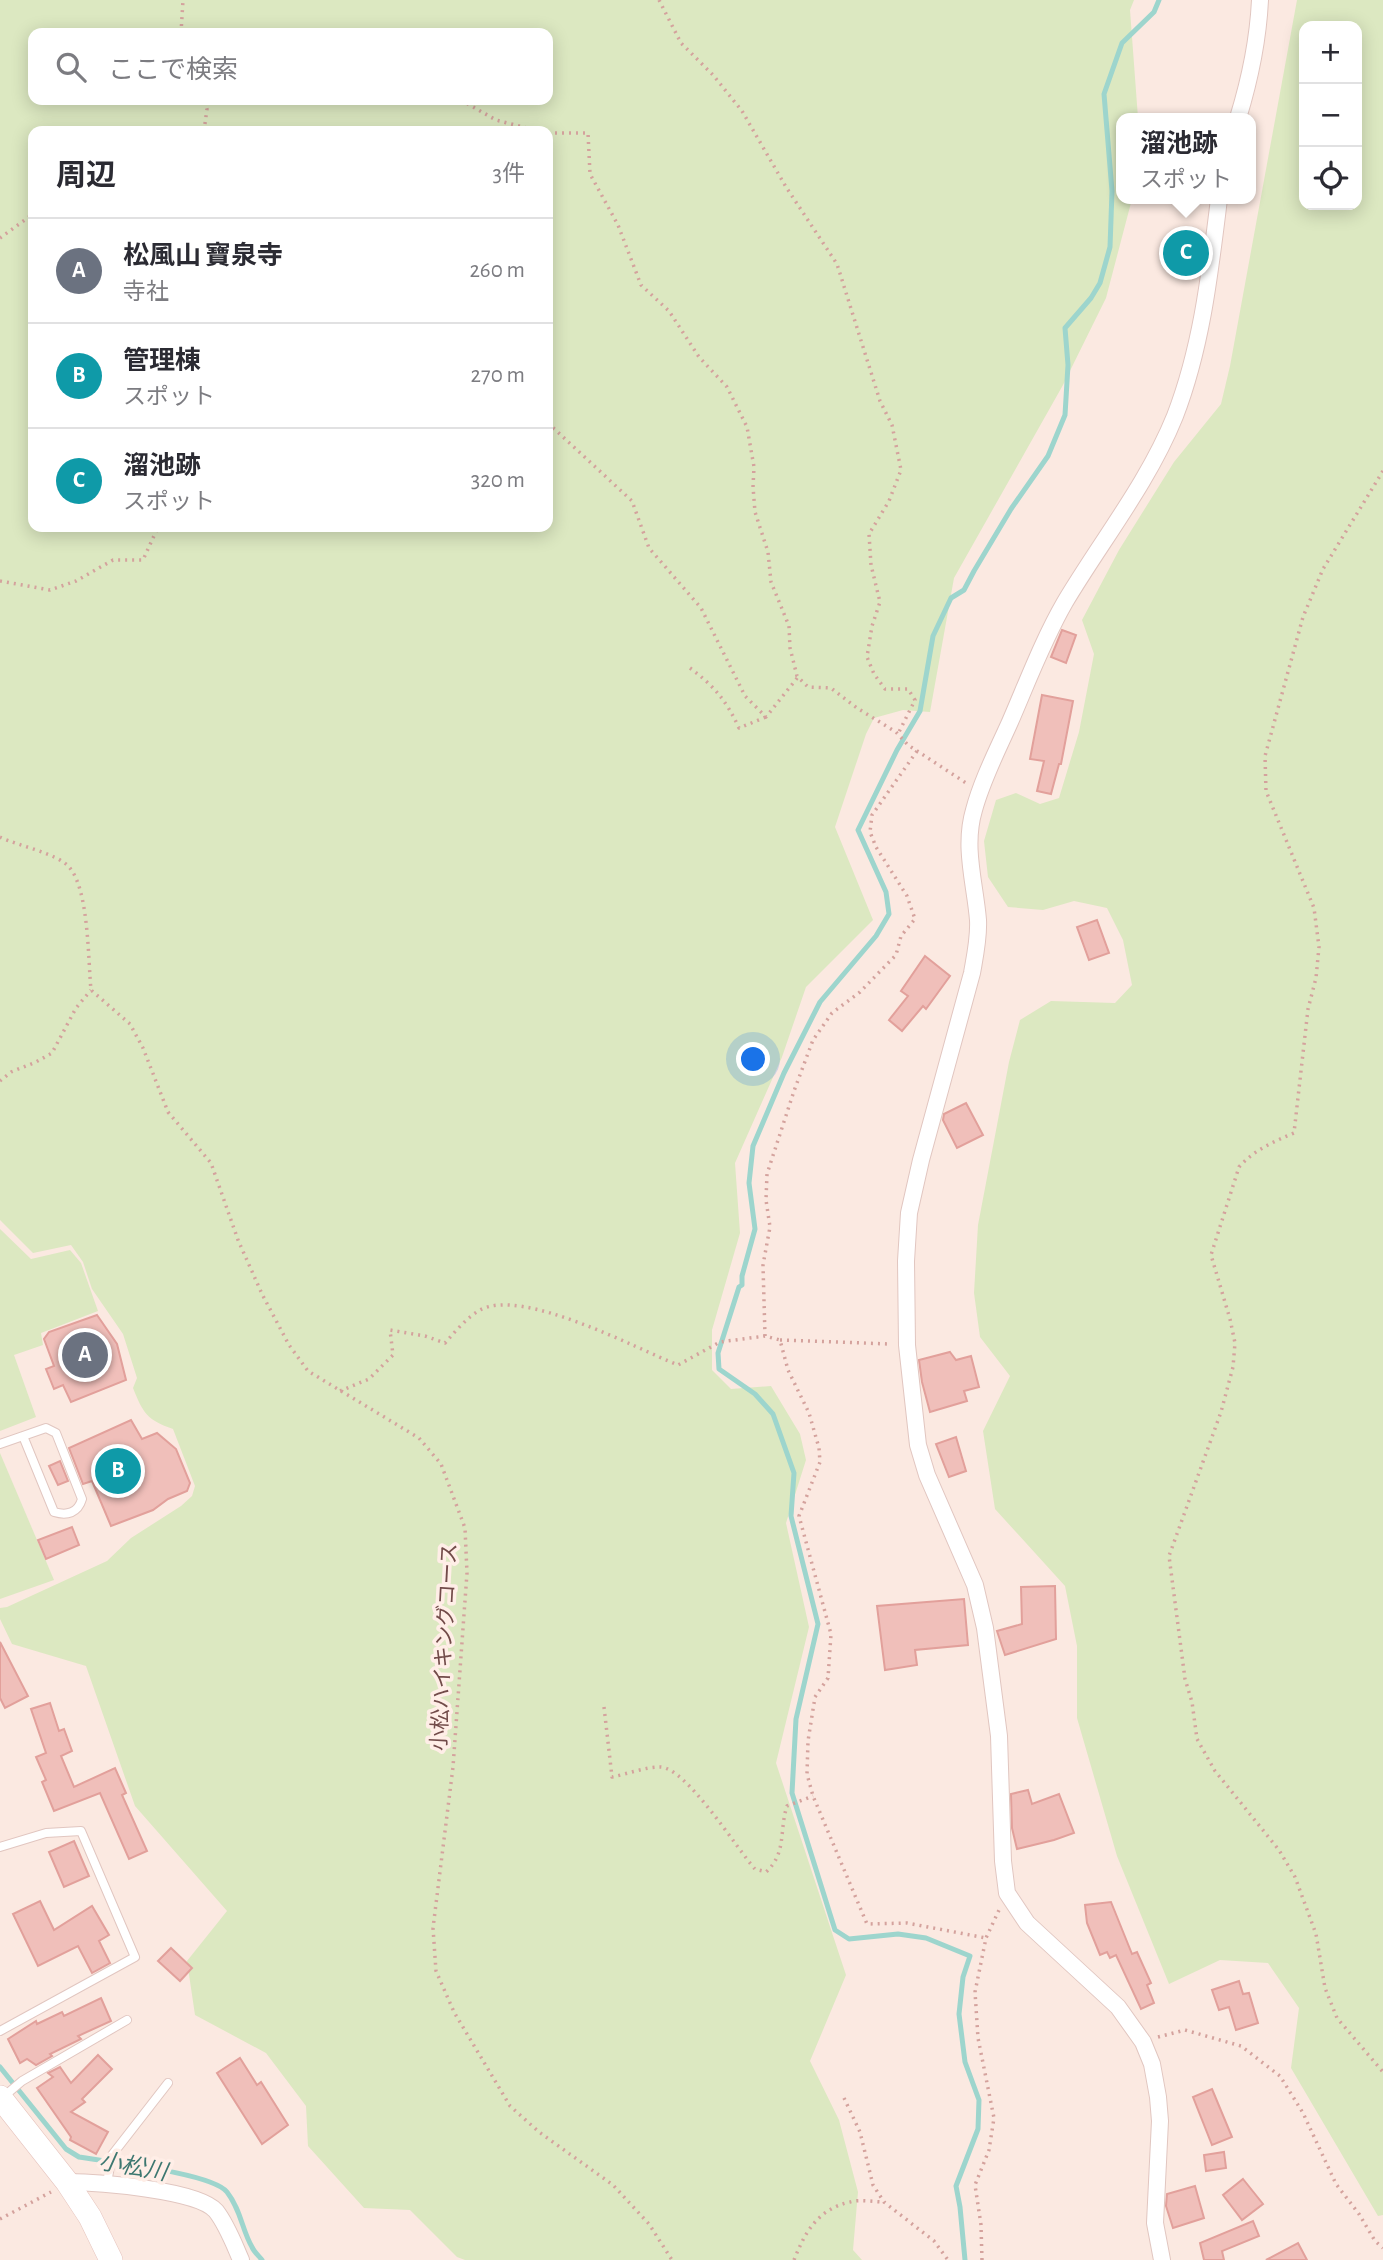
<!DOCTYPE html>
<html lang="ja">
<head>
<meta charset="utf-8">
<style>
  :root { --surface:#fff; --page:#f7f7f7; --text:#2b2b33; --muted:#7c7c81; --line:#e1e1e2; --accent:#e34955 }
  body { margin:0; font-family:"Alegreya Sans","Noto Sans JP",sans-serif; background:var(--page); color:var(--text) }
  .controls { position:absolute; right:21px; top:21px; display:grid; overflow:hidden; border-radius:14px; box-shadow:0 4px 18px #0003 }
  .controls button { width:63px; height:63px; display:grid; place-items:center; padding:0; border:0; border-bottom:2px solid var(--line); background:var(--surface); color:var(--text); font:35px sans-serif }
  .you { position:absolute; left:754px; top:1060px; width:24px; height:24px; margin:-18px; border:5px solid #fff; border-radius:50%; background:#1a73e8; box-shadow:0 0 0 10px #1a73e833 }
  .badge { display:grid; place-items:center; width:46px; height:46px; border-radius:50%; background:var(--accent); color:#fff; font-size:23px; font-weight:700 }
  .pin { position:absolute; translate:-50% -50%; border:4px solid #fff; box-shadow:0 2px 7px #0006 }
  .popup { position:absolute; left:1116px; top:113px; width:140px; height:91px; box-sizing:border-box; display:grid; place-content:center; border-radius:14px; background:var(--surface); filter:drop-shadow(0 2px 5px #0005); font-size:23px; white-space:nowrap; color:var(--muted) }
  .popup b { font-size:26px; color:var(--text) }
  .popup::after { content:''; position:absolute; left:50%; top:100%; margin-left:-14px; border:14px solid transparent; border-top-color:var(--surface) }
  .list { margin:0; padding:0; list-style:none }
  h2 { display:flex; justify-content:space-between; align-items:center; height:91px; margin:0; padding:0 28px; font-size:30px }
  h2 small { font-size:23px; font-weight:400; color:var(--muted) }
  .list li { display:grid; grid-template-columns:46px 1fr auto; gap:21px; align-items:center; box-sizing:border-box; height:105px; padding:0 28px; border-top:2px solid var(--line) }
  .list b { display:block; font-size:26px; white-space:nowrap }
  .list p { margin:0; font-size:23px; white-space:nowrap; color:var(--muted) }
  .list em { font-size:23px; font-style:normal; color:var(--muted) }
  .icon { flex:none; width:38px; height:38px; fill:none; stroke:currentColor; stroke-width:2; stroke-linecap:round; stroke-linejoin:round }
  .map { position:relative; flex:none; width:1383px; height:2260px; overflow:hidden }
  .search { position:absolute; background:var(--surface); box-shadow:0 4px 18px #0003; left:28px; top:28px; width:525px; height:77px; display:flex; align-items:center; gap:18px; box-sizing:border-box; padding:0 24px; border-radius:14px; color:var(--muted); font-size:26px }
  .panel { position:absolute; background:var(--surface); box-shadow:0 4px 18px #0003; left:28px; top:126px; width:525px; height:406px; border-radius:14px }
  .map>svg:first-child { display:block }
</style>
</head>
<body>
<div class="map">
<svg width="1383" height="2260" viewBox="0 0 1383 2260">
  <rect width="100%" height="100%" fill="#fbe9e1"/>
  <!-- green -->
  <g fill="#dce8c1" fill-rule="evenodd">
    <path d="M0 0H1134L1130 10 1138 118H1121V199H1132L1106 298 1063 385 954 578 930 712 903 710 874 718 866 734 835 827 873 920 806 987 782 1057 735 1163 740 1233 712 1330V1370L731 1389 771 1386 800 1434 806 1460 786 1523 809 1627 776 1763 846 1975 810 2061 839 2120 858 2192 853 2250 862 2260H465L457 2257 410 2210 364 2208 308 2146 306 2106 266 2053 195 2015 187 1961 227 1911 135 1806 86 1666 12 1644 0 1619V1608L7 1607 107 1561 131 1538 181 1506 192 1496 195 1486 173 1429C147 1420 143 1413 133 1388L137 1378 123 1334 92 1289 83 1262 71 1245 33 1253 0 1220ZM33 33H548V100H33ZM33 131H548V527H33Z"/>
    <path d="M1297 0H1383V2215L1378 2216 1291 2068 1299 2008 1268 1963 1220 1960 1169 1984 1117 1856 1077 1718V1646L1065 1586 995 1509 983 1431 1010 1376 980 1337 974 1293 978 1225 1009 1062 1020 1020 1051 1001 1115 1003 1132 985 1123 940 1107 908 1074 901 1043 910 1008 907 988 877 984 841 996 800 1016 793 1040 804 1059 798 1079 732 1094 654 1082 620 1119 550 1174 462 1221 404 1230 366ZM1357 26V205H1304V26Z"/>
    <polygon points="0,1229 31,1259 70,1250 81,1263 98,1311 41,1333 43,1345 14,1355 36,1417 0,1431"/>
    <polygon points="0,1453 54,1580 0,1599"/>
  </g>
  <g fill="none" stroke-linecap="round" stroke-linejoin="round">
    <!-- stream -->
    <g stroke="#9dd5cd" stroke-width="5">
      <path d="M0 2067 66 2149 79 2157C108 2162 212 2173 227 2192 241 2210 242 2230 252 2247 254 2252 259 2256 262 2260"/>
      <polyline points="965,2260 960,2207 956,2186 978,2129 979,2100 965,2062 959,2014 963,1977 970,1956 926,1938 898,1934 849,1939 835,1930 792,1793 796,1719 818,1624 791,1516 794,1473 773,1414 755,1394 719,1369 718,1353 739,1287 742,1285 742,1276 755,1229 749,1183 753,1146 784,1073 820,1002 876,936 889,914 886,892 858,830 897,750 920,711 933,636 951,598 964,590 974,571 1011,509 1048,456 1065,415 1068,365 1065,328 1091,298 1100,283 1110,247 1112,191 1104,94 1122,43 1154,12 1159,0"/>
    </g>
  </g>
  <!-- building -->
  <g fill="#f0bfba" stroke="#e2a09b" stroke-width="2">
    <polygon points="1062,630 1076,635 1066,663 1051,657"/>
    <polygon points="1042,695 1073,701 1061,764 1059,764 1051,794 1037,791 1044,761 1030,759"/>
    <polygon points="1097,920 1109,953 1089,960 1077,927"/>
    <polygon points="925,956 950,976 926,1009 923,1006 902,1031 889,1020 908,996 901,991"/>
    <polygon points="966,1103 983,1135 957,1148 943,1120 944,1114"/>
    <polygon points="97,1315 117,1344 126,1380 71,1402 63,1385 54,1389 46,1369 54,1366 44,1339 49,1332"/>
    <polygon points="950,1352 956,1360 971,1356 979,1387 964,1391 967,1401 930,1412 922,1382 919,1360"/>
    <polygon points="131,1420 142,1439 157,1433 176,1449 190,1483 187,1491 168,1499 153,1510 111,1526 92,1481 83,1484 69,1448"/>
    <polygon points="956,1437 966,1471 949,1477 936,1444"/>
    <polygon points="60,1461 68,1481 58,1485 49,1466"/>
    <polygon points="72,1527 79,1545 46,1559 38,1540"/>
    <polygon points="1055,1586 1056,1639 1005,1655 997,1631 1022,1624 1021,1587"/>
    <polygon points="964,1599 968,1645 915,1650 917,1665 885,1670 877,1606"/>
    <polygon points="0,1642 28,1696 5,1708 0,1698"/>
    <polygon points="50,1703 59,1731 64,1729 72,1751 61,1756 74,1787 115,1768 126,1793 122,1795 147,1851 129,1859 100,1793 54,1811 42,1782 46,1780 36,1757 46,1753 31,1709"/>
    <polygon points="1028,1790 1032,1804 1059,1794 1074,1833 1054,1840 1017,1849 1012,1828 1011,1794"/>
    <polygon points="74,1841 89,1876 64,1887 49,1852"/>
    <polygon points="40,1901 54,1930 92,1906 109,1935 99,1941 110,1963 92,1973 78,1946 38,1966 13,1914"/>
    <polygon points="1111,1902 1132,1954 1137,1952 1151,1983 1147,1985 1154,2003 1141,2009 1116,1955 1110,1958 1107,1952 1100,1955 1087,1923 1085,1905"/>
    <polygon points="171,1948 192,1968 180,1981 158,1961"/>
    <polygon points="1239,1981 1243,1994 1249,1993 1258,2023 1236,2030 1229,2007 1219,2010 1212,1990"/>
    <polygon points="101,1998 111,2021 78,2036 81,2039 50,2054 52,2056 36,2065 27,2059 20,2063 8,2039 36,2021 37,2024 62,2012 64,2016"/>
    <polygon points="98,2055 112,2069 82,2099 85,2102 71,2112 108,2132 96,2154 70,2140 71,2137 37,2088 53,2077 48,2073 60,2067 71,2083"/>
    <polygon points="240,2058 257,2085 261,2082 288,2125 262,2144 217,2073"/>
    <polygon points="1212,2089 1232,2137 1212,2145 1193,2097"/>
    <polygon points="1224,2152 1226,2168 1206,2171 1204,2155"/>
    <polygon points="1243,2179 1263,2204 1242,2220 1223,2195"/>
    <polygon points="1195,2186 1204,2218 1173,2228 1166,2206 1167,2194"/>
    <polygon points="1253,2221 1259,2236 1222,2251 1224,2260 1204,2260 1200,2243"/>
    <polygon points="1298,2243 1307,2260 1266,2260"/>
  </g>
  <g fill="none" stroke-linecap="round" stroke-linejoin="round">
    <!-- lane casing -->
    <g stroke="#e1c6c0" stroke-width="10">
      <g id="lane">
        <path d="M0 1444 46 1428 56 1433 82 1499C78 1513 67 1516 54 1512L23 1436"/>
        <polyline points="0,1847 46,1833 81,1831 135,1957 0,2031"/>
        <polyline points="2,2098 22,2081 127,2020"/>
        <polyline points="107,2183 112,2155 168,2083"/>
      </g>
    </g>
    <!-- street casing -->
    <g stroke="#e1c6c0" stroke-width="18">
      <g id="street">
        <path d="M1238 118C1250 79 1258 41 1260 0"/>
        <path d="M67 2182C97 2182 198 2190 216 2211 227 2225 234 2244 241 2260"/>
        <path d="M1162 2260 1155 2223 1160 2121 1158 2097 1152 2064 1143 2042 1118 2007 1027 1923 1007 1893 1003 1861 999 1736 985 1628 975 1585 927 1475 918 1445 907 1345 906 1261 909 1213 921 1160 972 973C975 956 979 938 978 920 975 883 963 847 974 810 982 780 997 751 1010 722 1027 683 1043 640 1065 602 1102 540 1148 483 1175 416 1202 346 1210 272 1219 199"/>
      </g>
    </g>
    <!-- secondary casing -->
    <g stroke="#e6c4be" stroke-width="24">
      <polyline id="secondary" points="0,2097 67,2182 90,2217 111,2260"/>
    </g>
    <!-- path -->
    <g stroke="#d4a29d" stroke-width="3.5" stroke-dasharray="2 5" stroke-linecap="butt">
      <polyline points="659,0 681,43 713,75 742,111 786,187 837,264 880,401 892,425 901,470 889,501 869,534 871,565 880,602 872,626 867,657 874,674 885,689 908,689 915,700 898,734"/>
      <polyline points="181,33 183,0"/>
      <polyline points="461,100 496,120 538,131"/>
      <polyline points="204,131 207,109 204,100"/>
      <polyline points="548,133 588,133 590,174 618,225 641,285 669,311 699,357 727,387 747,427 754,467 753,487 755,512 768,552 771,582 789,626 790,648 797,676 808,687 831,688 857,708 896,732 908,745 966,783"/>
      <polyline points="0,238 33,214"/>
      <polyline points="548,423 632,501 649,548 701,608 745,696 766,717 798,677"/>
      <path d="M1383 471 1323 569 1303 617 1265 756 1266 791 1314 908 1319 947 1316 978 1308 1009 1294 1133C1273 1142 1254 1150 1239 1167L1211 1255 1230 1319 1235 1343 1233 1367 1221 1412 1169 1556 1185 1679 1192 1702 1197 1739 1215 1771 1279 1850 1295 1877 1316 1934 1325 1988 1337 2018 1383 2072"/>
      <polyline points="0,581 50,590 76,581 113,560 143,560 158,527"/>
      <path d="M690 668C714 686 726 700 739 728L766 717"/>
      <polyline points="917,751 872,815 870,832 876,847 907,896 915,919 901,936 896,955 860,992 832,1013 813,1040 794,1091 767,1174 766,1200 770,1227 763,1265 765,1336 780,1340 788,1370 809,1413 819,1448 820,1462 799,1516 831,1634 828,1678 815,1697 808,1741 807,1774 813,1796 867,1924 907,1923 986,1938"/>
      <path d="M0 837C18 846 57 853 69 867 89 889 88 960 91 990L130 1024 143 1048 168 1112 211 1163 238 1240 262 1294 289 1345 308 1371 419 1438 441 1464 465 1528 467 1573 453 1767 433 1928 436 1971 454 2012 510 2106 539 2132 613 2185 649 2224 672 2260"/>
      <polyline points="0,1081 11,1072 36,1062 52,1053 76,1008 91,990"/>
      <polyline points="780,1340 890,1344"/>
      <path d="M340 1391 369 1379 393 1355 390 1330 425 1336 445 1343C455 1332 466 1318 480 1310 522 1287 635 1348 678 1365L720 1342 765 1336"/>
      <path d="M604 1707 612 1777C627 1774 645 1767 660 1767 686 1767 737 1849 755 1869L766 1872C787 1853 779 1830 787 1806L813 1796"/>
      <polyline points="1158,2037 1185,2030 1241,2046 1280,2076 1303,2113 1336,2184 1359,2214 1375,2241 1383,2248"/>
      <polyline points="844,2098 860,2132 873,2185 884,2202 934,2241 948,2260"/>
      <polyline points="0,2219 51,2192"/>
      <path d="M794 2260C805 2232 818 2209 850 2202 860 2199 874 2202 884 2202"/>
      <polyline points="982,2260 981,2225 975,2185 989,2150 994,2118 978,2038 975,1992 986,1938 999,1910"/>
    </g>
    <!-- lane -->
    <use href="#lane" stroke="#fff" stroke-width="8"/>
    <!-- street -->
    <use href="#street" stroke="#fff" stroke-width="16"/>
    <!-- secondary -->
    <use href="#secondary" stroke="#fff" stroke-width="23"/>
  </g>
  <g text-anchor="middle" stroke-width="7" stroke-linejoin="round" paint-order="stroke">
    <!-- street labels -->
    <g font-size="21" fill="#724b49" stroke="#ffeee7">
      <text transform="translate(444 1647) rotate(-87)" y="7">小松ハイキングコース</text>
    </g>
    <!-- water labels -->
    <g font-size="23" font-style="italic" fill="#3d7770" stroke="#ffeee7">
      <text transform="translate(133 2166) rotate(10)" y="8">小松川</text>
    </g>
  </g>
</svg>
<div class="controls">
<button>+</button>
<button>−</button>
<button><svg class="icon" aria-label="locate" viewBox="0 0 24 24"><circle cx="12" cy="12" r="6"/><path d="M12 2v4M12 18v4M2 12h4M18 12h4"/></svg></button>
</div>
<div class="you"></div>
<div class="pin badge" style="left:85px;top:1355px;background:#6b7280">A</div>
<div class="pin badge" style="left:118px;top:1471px;background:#0f9aa8">B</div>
<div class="pin badge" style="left:1186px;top:253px;background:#0f9aa8">C</div>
<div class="popup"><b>溜池跡</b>スポット</div>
<div class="search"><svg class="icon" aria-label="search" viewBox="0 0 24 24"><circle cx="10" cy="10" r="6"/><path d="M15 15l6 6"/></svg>ここで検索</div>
<section class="panel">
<h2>周辺<small>3件</small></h2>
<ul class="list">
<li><span class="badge" style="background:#6b7280">A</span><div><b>松風山 寶泉寺</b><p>寺社</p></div><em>260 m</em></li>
<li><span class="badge" style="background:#0f9aa8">B</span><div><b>管理棟</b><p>スポット</p></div><em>270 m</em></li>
<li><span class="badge" style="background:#0f9aa8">C</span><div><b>溜池跡</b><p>スポット</p></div><em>320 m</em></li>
</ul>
</section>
</div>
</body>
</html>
